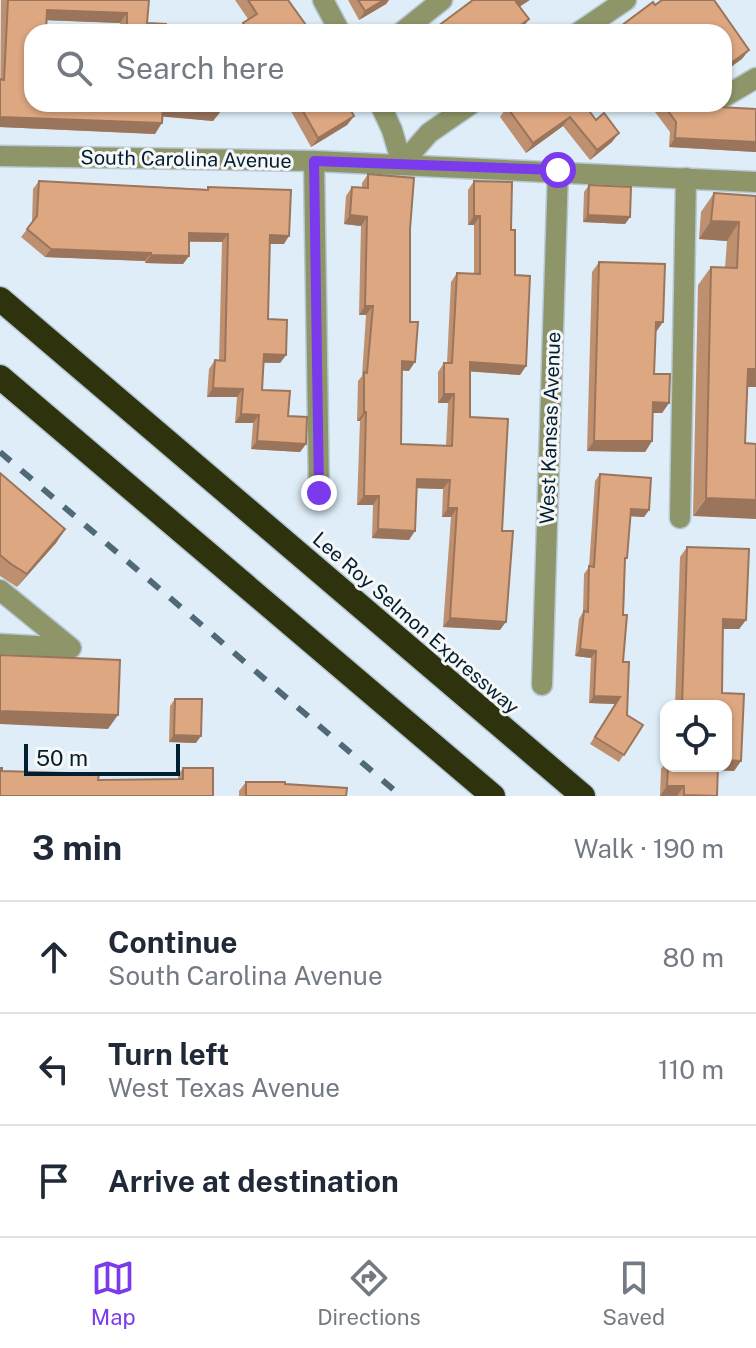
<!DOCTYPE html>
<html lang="en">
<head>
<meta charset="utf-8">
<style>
  :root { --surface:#fff; --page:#f2f2f3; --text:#1f2937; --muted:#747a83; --line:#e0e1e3; --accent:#7c3aed }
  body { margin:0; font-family:"Public Sans",sans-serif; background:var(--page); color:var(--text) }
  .controls { position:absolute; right:24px; bottom:24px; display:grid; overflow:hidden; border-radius:16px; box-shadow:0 2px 6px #0004 }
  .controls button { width:72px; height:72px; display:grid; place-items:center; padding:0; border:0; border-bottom:2px solid var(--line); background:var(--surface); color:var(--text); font:40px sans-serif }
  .scale { position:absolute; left:24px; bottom:20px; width:156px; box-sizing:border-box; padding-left:8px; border:4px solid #002032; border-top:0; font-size:22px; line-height:28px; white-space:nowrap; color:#002032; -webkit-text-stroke:6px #f7f7f7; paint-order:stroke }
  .stop { position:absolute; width:24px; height:24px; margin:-18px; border:6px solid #7c3aed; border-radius:50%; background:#fff }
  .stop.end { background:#7c3aed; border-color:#fff; box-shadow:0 2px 8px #0008 }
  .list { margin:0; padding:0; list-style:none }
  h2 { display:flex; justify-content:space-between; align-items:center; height:104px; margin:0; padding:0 32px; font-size:34px }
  h2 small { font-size:26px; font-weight:400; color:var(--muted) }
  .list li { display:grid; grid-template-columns:52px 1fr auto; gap:24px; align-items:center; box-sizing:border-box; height:112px; padding:0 32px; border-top:2px solid var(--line) }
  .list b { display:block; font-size:30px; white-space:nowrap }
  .list p { margin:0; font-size:26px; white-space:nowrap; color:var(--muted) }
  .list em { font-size:26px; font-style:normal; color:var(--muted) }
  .icon { flex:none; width:44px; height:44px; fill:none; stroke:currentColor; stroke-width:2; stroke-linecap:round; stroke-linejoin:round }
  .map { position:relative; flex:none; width:756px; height:796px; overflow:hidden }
  .search { position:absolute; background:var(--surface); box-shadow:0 2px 6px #0004; left:24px; right:24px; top:24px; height:88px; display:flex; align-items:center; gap:20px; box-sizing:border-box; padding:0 28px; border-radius:24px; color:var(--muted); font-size:30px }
  .sheet { height:440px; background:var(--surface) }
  nav { display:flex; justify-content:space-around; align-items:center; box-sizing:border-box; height:112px; border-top:2px solid var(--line); background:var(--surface); font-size:22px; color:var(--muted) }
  nav a { display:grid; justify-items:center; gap:4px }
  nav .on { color:var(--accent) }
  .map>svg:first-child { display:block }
</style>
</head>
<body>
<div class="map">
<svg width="756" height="796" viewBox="0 0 756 796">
  <rect width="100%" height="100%" fill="#deedf7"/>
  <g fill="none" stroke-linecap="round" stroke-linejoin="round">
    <!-- minor casing -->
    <g stroke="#b6c8d4" stroke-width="23">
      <g id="minor">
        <polyline points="323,0 340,32"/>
        <polyline points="402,32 442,0"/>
        <polyline points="579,32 626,0"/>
        <polyline points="724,97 756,78"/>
        <polyline points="380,104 392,130 402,164 429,133 471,104"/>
        <polyline points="0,156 314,161 756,182"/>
        <polyline points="314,161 319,493"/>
        <polyline points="680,518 686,178"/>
        <polyline points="0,590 71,648 0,644"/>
        <polyline points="542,685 558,170"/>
      </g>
    </g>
    <!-- highway casing -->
    <g stroke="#b6c8d4" stroke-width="27">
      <g id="highway">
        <polyline points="0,299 583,796"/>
        <polyline points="0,377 493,796"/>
      </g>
    </g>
    <!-- minor -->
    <use href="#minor" stroke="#8e9669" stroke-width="20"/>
    <!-- highway -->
    <use href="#highway" stroke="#2e330e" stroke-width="24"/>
    <!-- rail -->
    <polyline stroke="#506979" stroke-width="6" stroke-dasharray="14 14" stroke-linecap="butt" points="0,452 401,796"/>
  </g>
  <!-- wall -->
  <g fill="#be9070">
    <polygon points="1,0 149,0 147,23 166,32 120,32 120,23 47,20 32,104 221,111 213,121 163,116 155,134 0,127"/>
    <polygon points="235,0 288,0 308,28 305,32 237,32 243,23 248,19"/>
    <polygon points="348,0 389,0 386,4 359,20"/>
    <polygon points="287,104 347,104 354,116 347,125 311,147"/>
    <polygon points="584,104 612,142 590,160 563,126 526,153 500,117 507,107"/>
    <polygon points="649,104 680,104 679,105 756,109 756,152 669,147 670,132"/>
    <polygon points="368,174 410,229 409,371 402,370 401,444 446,446 448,403 438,403 438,372 444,363 447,363 451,282 457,273 474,273 474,225 468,225 468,190 474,181 511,230 526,366 520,375 470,371 470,417 502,531 500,630 443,627 451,517 442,517 443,489 417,488 409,540 372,538 373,505 357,505 360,421 357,421 358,381 362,376 366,315 359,315 361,226 344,224 346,196 352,187 362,188 362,183"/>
    <polygon points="39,181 207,189 208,187 284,244 270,244 268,319 286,355 280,363 264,363 262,390 288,416 306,444 300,452 251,449 253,423 235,423 237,397 207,397 209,369 215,360 219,361 222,242 189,242 189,256 183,264 145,263 145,261 45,257 21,237 32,223 33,189"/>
    <polygon points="589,185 630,217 625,224 583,222 584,192"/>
    <polygon points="714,193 756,196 745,443 693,516 698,285 711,267 725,268 727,241 699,239 701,212"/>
    <polygon points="599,262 663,322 655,332 654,374 669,403 662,413 653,413 652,441 645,452 587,451 592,272"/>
    <polygon points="0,473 65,529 56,543 17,587 0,576"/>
    <polygon points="600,474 649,510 644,517 630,516 625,561 623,662 627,715 643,725 619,762 590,744 615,704 589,703 591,658 575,656 579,619 583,612 584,574 589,567 595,481"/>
    <polygon points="687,547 749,549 746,620 739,629 723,629 722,693 744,694 741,761 734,771 718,770 717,796 660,796 661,769 666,762 666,766 726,766 726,706 675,706 680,557"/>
    <polygon points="175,699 196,743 169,742 170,706"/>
    <polygon points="183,768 213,796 2,771 98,780 178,779 178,775"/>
    <polygon points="246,782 285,784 346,796 239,796 239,791"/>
  </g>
  <!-- shaded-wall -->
  <g fill="#9b755b">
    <polygon points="384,0 389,0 386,4 359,20 365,11"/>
    <polygon points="519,0 530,0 507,15 516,2"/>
    <polygon points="47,10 127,13 120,23 40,20"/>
    <polygon points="529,19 520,32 511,32"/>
    <polygon points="749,50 742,59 724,72 724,68"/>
    <polygon points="163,105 221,111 213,121 156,116"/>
    <polygon points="354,116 347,125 311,147 318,138"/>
    <polygon points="0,117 162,123 155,134 0,127"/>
    <polygon points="570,117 563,126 526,153 533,143"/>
    <polygon points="619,133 612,142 590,160 597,150"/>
    <polygon points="675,138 756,142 756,152 669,147"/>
    <polygon points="350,215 367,217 361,226 344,224"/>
    <polygon points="588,215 630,217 625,224 583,222"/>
    <polygon points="474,216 480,216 474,225 468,225"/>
    <polygon points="711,221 739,222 727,241 699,239"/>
    <polygon points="189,233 228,234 222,242 184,241"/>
    <polygon points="270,235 289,236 284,244 264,244"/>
    <polygon points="51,249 151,253 145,261 45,257"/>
    <polygon points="151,255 189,256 183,264 145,263"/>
    <polygon points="365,306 373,306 366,315 359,315"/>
    <polygon points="656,322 663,322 656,332 648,332"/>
    <polygon points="264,354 286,355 280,363 258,362"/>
    <polygon points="402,361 415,362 409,371 396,370"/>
    <polygon points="470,362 526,366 520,375 463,371"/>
    <polygon points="748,369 756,369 756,387 736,387"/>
    <polygon points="213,388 243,389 237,397 207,397"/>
    <polygon points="444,394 454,394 448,403 438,403"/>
    <polygon points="653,402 669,403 662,413 645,413"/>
    <polygon points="364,412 366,412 360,421 357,421"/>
    <polygon points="241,414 259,415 253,423 235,423"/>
    <polygon points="257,441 306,444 300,452 251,449"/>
    <polygon points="594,441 652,441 645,452 587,451"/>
    <polygon points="417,479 450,480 443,489 411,488"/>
    <polygon points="364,496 379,496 373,505 357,505"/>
    <polygon points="706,498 756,500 756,519 693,516"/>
    <polygon points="448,508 457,508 451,517 442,517"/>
    <polygon points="631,509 649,510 644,517 626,516"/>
    <polygon points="65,529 56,543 17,587 27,574"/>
    <polygon points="378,529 415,531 409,540 372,538"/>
    <polygon points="450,618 506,622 500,630 443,627"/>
    <polygon points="723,619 746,620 739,629 717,629"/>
    <polygon points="580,649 596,651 591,658 575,656"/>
    <polygon points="594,696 620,697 615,704 589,703"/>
    <polygon points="0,711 118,715 108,729 0,724"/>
    <polygon points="174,735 201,736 196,743 169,742"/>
    <polygon points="726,760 741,761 734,771 712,770 714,766 726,766"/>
    <polygon points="667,786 684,786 677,796 660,796"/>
  </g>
  <!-- building -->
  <g fill="#dda782" stroke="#9b755b" stroke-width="2">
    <polygon points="8,0 149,0 147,23 166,24 166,32 127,32 127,13 47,10 46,32 32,32 32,104 221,104 221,111 163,105 162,123 0,117 0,79 4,80"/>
    <polygon points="248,0 288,0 308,28 304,30 305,32 250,32 243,23 257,14"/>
    <polygon points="358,0 384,0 365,11"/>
    <polygon points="473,0 519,0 516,2 529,19 511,32 430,32"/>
    <polygon points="662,0 714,0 749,50 724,68 724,32 613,32 653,2 655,5"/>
    <polygon points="299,104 347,104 354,116 318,138"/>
    <polygon points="511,104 584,104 596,120 604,113 619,133 597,150 570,117 533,143 507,107"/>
    <polygon points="663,104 756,109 756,142 675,138 676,122"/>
    <polygon points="368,174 414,178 410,229 410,322 418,322 415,362 402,361 401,444 452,446 454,394 444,394 444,363 452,363 457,273 480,274 480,216 474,216 474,181 512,182 511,230 515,230 515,275 530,276 526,366 470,362 470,417 508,419 502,531 513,531 506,622 450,618 457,508 448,508 450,480 417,479 415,531 378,529 379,496 364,496 366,412 364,412 364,372 367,373 373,306 365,306 367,217 350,215 352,187 368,188"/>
    <polygon points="39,181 208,190 208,187 291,190 289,236 270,235 268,319 287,320 286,355 264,354 262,390 290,391 288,416 307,417 306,444 257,441 259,415 241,414 243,389 213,388 215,360 225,361 228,234 189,233 189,256 151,255 151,253 51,249 27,229 37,216"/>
    <polygon points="589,185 631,187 630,217 588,215"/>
    <polygon points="714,193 756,196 756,369 748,369 745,443 756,444 756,500 706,498 711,267 737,268 739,222 711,221"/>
    <polygon points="599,262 665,264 663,322 656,322 654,374 670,374 669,403 653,402 652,441 594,441"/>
    <polygon points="0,473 65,529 27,574 11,564 0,555"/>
    <polygon points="600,474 651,478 649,510 631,509 627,558 625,558 623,615 627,615 623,662 629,662 627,715 643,725 624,755 595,737 620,697 594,696 596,651 580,649 584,611 588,612 589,566 594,567"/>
    <polygon points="687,547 749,549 746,620 723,619 722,693 744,694 741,761 726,760 726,706 682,706"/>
    <polygon points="0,655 120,660 118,715 0,711"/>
    <polygon points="175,699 202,699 201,736 174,735"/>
    <polygon points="668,766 718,766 717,796 684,795 684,786 667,786"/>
    <polygon points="0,768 2,768 2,771 99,774 98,780 183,779 183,768 213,768 213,796 0,796"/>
    <polygon points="246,782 285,782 285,784 347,788 346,796 246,796"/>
  </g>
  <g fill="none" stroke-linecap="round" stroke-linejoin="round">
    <!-- route -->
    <polyline stroke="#7c3aed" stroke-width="10" points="319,493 314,161 558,170"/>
  </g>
  <g text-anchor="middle" stroke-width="6" stroke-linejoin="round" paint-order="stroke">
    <!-- street labels -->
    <g font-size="20" fill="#002032" stroke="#f7f7f7">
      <text transform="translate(186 159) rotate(1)" y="7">South Carolina Avenue</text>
      <text transform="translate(550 428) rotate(-88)" y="7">West Kansas Avenue</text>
      <text transform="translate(416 623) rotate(41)" y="7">Lee Roy Selmon Expressway</text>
    </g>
  </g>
</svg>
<div class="controls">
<button><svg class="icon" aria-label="locate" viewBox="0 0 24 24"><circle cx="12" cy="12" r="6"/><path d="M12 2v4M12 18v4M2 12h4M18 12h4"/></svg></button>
</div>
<div class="scale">50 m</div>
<div class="stop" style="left:558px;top:170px"></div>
<div class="stop end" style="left:319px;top:493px"></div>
<div class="search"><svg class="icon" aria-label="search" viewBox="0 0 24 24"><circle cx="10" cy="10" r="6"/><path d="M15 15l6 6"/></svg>Search here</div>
</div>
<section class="sheet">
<h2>3 min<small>Walk · 190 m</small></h2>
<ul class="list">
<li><svg class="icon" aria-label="ahead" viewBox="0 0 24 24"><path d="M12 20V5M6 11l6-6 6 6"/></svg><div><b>Continue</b><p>South Carolina Avenue</p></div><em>80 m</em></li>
<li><svg class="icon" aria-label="left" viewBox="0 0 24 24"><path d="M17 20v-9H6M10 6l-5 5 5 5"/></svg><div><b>Turn left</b><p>West Texas Avenue</p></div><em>110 m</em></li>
<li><svg class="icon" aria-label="arrive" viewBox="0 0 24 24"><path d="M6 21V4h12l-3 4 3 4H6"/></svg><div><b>Arrive at destination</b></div></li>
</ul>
</section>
<nav>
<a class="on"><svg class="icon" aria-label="map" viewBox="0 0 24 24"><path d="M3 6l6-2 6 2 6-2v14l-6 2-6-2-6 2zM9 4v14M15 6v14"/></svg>Map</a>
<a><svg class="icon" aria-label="directions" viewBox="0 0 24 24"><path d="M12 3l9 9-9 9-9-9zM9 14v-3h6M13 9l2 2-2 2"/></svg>Directions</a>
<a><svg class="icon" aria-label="saved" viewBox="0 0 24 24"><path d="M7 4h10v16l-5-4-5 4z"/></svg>Saved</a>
</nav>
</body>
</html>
